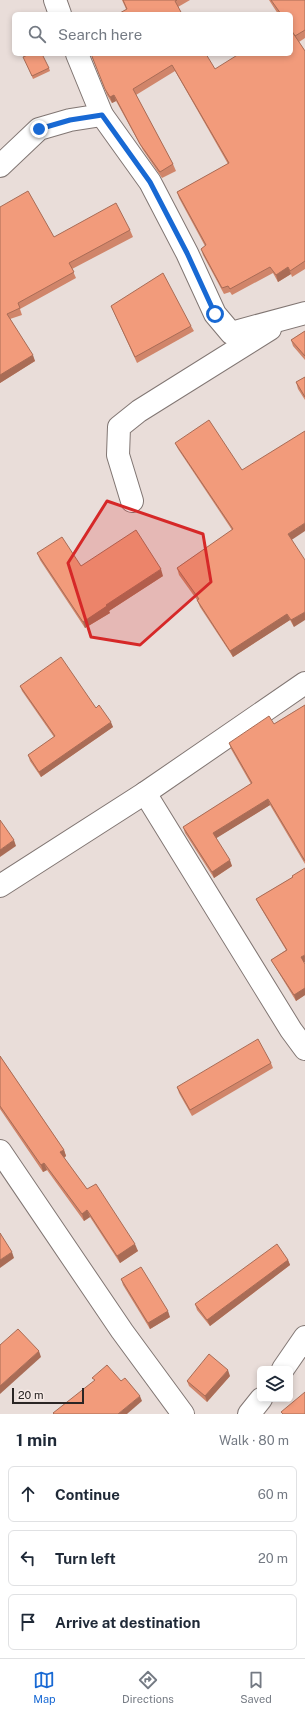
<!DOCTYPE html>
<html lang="en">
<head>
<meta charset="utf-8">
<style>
  :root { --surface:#fff; --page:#f6f6f7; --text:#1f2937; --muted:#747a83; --line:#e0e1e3; --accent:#1869d4 }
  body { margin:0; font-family:"Public Sans",sans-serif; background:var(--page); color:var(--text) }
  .controls { position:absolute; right:12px; bottom:12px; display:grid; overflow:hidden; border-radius:6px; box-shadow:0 2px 6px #0003 }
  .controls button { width:36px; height:36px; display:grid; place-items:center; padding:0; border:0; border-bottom:1px solid var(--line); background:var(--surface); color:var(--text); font:20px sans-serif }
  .scale { position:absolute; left:12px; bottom:10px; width:72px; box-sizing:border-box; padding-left:4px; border:2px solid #2a2524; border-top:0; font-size:11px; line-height:14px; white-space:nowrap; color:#2a2524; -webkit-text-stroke:3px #f6eae6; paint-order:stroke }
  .stop { position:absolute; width:12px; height:12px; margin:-9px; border:3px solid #1869d4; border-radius:50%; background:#fff }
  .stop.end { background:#1869d4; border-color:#fff; box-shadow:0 1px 4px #0008 }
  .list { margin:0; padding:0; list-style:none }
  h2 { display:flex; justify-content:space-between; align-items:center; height:52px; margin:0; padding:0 16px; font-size:17px }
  h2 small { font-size:13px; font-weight:400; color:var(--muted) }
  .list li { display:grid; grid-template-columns:26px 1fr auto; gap:12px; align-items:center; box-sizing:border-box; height:56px; margin:0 8px 8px; padding:0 8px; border:1px solid var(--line); border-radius:6px }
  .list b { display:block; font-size:15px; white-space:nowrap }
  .list em { font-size:13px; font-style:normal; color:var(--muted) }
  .icon { flex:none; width:22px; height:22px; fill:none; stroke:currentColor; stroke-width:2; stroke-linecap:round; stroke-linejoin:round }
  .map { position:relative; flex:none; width:305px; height:1414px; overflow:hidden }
  .search { position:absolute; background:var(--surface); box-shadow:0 2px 6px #0003; left:12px; right:12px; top:12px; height:44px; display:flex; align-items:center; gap:10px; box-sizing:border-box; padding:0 14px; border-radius:6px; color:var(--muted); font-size:15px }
  .sheet { height:244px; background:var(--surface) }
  nav { display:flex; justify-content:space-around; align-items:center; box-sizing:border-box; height:56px; border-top:1px solid var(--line); background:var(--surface); font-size:11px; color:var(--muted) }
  nav a { display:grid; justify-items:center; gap:2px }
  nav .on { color:var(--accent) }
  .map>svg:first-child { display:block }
</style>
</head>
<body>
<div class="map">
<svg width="305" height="1414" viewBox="0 0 305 1414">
  <rect width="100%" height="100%" fill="#e9ddd9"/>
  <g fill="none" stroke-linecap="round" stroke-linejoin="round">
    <!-- minor casing -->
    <g stroke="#817673" stroke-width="24">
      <g id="minor">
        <polyline points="55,0 60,14"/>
        <polyline points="77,54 102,115 150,182 187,253 215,314 231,333 305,313"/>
        <polyline points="0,166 39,129 70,120 102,115"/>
        <polyline points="132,501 118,455 119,427 139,411 270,329"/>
        <polyline points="145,793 291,1030 305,1049"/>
        <polyline points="0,886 145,793 305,683"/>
        <polyline points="0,1151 122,1331 183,1414"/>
        <polyline points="283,1369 305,1337"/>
        <polyline points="249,1414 261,1399"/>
      </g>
    </g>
    <!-- minor -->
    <use href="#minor" stroke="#fff" stroke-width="22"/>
  </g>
  <!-- wall -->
  <g fill="#d0856a">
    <polygon points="122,0 190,0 178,7 126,9"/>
    <polygon points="269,0 305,0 305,38 299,42 305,51 305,269 292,277 291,274 278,282 273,273 232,295 230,292 224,294 203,255 201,249 205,246 179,198 177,192 228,164 175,71 136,95 173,164 176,171 162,178 143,150 116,101 112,103 107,95 91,54 215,69 291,54 291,14 278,14"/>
    <polygon points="25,60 49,68 50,71 33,79"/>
    <polygon points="0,207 54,237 130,230 133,237 72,269 76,278 20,309 22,315 10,319 35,361 0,383"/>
    <polygon points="111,306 191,326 194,331 137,363"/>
    <polygon points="305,331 305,360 293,346 291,340"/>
    <polygon points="305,377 305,400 298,389 296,382"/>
    <polygon points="175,443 242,470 292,540 294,627 290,620 233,657 200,607 197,600 179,575 177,568 232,530 178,449"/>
    <polygon points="37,553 81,566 163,576 109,611 110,613 85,628 40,560"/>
    <polygon points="20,686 96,708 113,727 41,777 30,761 28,755 54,737 22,691"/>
    <polygon points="305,705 305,864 270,805 216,838 232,866 214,878 185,833 183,827 251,784 231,749 229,743 274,724"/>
    <polygon points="293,877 304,963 305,964 305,995 296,1001 274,965 271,960 286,950 259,905 256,899"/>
    <polygon points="0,1056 64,1150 66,1156 64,1158 87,1189 138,1251 120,1263 90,1217 84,1221 47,1170 43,1172 0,1109"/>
    <polygon points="271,1063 273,1068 192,1116 179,1093 177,1087"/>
    <polygon points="288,1260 290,1265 210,1326 197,1310 195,1304"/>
    <polygon points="121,1279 170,1317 150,1329 123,1285"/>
    <polygon points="230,1376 207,1402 189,1386 187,1381"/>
  </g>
  <!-- shaded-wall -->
  <g fill="#a96c56">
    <polygon points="114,95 116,101 112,103 110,97"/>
    <polygon points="288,267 291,274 278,282 276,275"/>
    <polygon points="33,355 35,361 0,383 0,375"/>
    <polygon points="305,523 305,531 290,541 288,534"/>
    <polygon points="161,569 163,576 109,611 110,613 85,628 83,622 106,605"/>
    <polygon points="305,612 305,620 294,627 291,620"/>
    <polygon points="287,614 290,620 233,657 230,651"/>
    <polygon points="111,722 113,727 41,777 39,772"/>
    <polygon points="268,799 270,805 215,839 213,833"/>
    <polygon points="14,840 16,846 0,857 0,850"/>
    <polygon points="230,860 232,866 214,878 212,872"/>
    <polygon points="305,955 305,962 303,963 301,957"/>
    <polygon points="305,988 305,995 296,1001 294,995"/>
    <polygon points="64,1150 66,1156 62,1159 60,1152"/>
    <polygon points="44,1163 47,1170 43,1172 41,1165"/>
    <polygon points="87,1210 90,1217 84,1221 82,1214"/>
    <polygon points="135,1244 138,1251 120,1263 117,1256"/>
    <polygon points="12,1252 14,1258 0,1268 0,1260"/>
    <polygon points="288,1260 290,1265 210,1326 207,1320"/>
    <polygon points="168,1311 170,1317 150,1329 148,1323"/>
    <polygon points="39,1351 41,1357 0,1394 0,1386"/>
    <polygon points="228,1370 230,1376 207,1402 205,1396"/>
    <polygon points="140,1396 142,1401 127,1414 118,1414"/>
  </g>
  <!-- building -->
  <g fill="#f29b7b" stroke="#a96c56">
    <polygon points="123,0 177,0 175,1 182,14 118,14 127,9"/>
    <polygon points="271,0 305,0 305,30 295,36 291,30 291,14 281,14"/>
    <polygon points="291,30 305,51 305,261 290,271 288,267 276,275 270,267 230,289 228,286 222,288 201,249 206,245 177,192 229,163 172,65 133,89 173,164 160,172 140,144 114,95 110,97 105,89 91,54 206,54 215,69 239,54 291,54"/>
    <polygon points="30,54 42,54 49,68 32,76 23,57"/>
    <polygon points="28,191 54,237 116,203 130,230 69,263 74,272 18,303 20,308 7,314 33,355 0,375 0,207"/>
    <polygon points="163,273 191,326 135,357 111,306"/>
    <polygon points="305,331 305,356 291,340"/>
    <polygon points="305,377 305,397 296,382"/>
    <polygon points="209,420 242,470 305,431 305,523 288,534 305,560 305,612 291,620 287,614 230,651 197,600 199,599 177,568 233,529 175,443"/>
    <polygon points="136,530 161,569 106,605 107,606 83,622 37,553 62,537 81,566"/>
    <polygon points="61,657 96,708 99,705 111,722 39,772 28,755 55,736 20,686"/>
    <polygon points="305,705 305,861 268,799 213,833 230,860 212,872 183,827 252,783 229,743 269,716 274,724"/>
    <polygon points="0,820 14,840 0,850"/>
    <polygon points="305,868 305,955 301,957 305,964 305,988 294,995 271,960 287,950 256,899 293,877 292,876"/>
    <polygon points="258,1039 271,1063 190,1110 177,1087"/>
    <polygon points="0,1056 64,1150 60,1152 87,1189 96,1184 135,1244 117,1256 87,1210 82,1214 44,1163 41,1165 0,1106"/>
    <polygon points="0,1233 12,1252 0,1260"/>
    <polygon points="277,1244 288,1260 207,1320 195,1304"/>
    <polygon points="141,1267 168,1311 148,1323 121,1279"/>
    <polygon points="18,1329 39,1351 0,1386 0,1345"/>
    <polygon points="209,1354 228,1370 205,1396 187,1381"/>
    <polygon points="107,1365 121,1381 125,1378 140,1396 118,1414 54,1414 53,1413 95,1380 92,1378"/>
    <polygon points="305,1392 305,1414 283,1414 281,1412"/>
  </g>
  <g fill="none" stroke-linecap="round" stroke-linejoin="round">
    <!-- route -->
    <polyline stroke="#1869d4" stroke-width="5" points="39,129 70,120 102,115 150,182 187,253 215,314"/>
  </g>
  <!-- marked area -->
  <path fill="#d62828" fill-opacity="0.2" stroke="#d62828" stroke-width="3" stroke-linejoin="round" d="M107 501 203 534 211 582 140 645 91 637 68 563Z"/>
</svg>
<div class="controls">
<button><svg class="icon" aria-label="layers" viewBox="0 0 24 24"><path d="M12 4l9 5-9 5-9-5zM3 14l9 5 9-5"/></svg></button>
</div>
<div class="scale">20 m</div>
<div class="stop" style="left:215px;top:314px"></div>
<div class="stop end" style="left:39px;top:129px"></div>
<div class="search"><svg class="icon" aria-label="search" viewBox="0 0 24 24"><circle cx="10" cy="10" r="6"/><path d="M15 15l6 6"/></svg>Search here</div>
</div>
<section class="sheet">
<h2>1 min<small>Walk · 80 m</small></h2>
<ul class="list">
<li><svg class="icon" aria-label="ahead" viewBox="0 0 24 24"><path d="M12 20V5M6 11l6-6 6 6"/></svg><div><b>Continue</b></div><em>60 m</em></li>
<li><svg class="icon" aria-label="left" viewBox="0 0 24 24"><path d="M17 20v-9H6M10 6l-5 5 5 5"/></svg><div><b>Turn left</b></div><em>20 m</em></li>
<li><svg class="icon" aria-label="arrive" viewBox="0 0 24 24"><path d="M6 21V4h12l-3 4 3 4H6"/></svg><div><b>Arrive at destination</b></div></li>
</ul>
</section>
<nav>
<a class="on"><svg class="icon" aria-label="map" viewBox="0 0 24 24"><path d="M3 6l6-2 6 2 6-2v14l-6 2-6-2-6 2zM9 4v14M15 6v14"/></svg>Map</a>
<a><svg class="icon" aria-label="directions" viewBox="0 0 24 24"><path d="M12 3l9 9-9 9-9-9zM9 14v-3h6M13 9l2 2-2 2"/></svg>Directions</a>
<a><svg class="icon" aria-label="saved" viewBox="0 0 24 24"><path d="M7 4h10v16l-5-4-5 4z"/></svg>Saved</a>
</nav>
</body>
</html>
